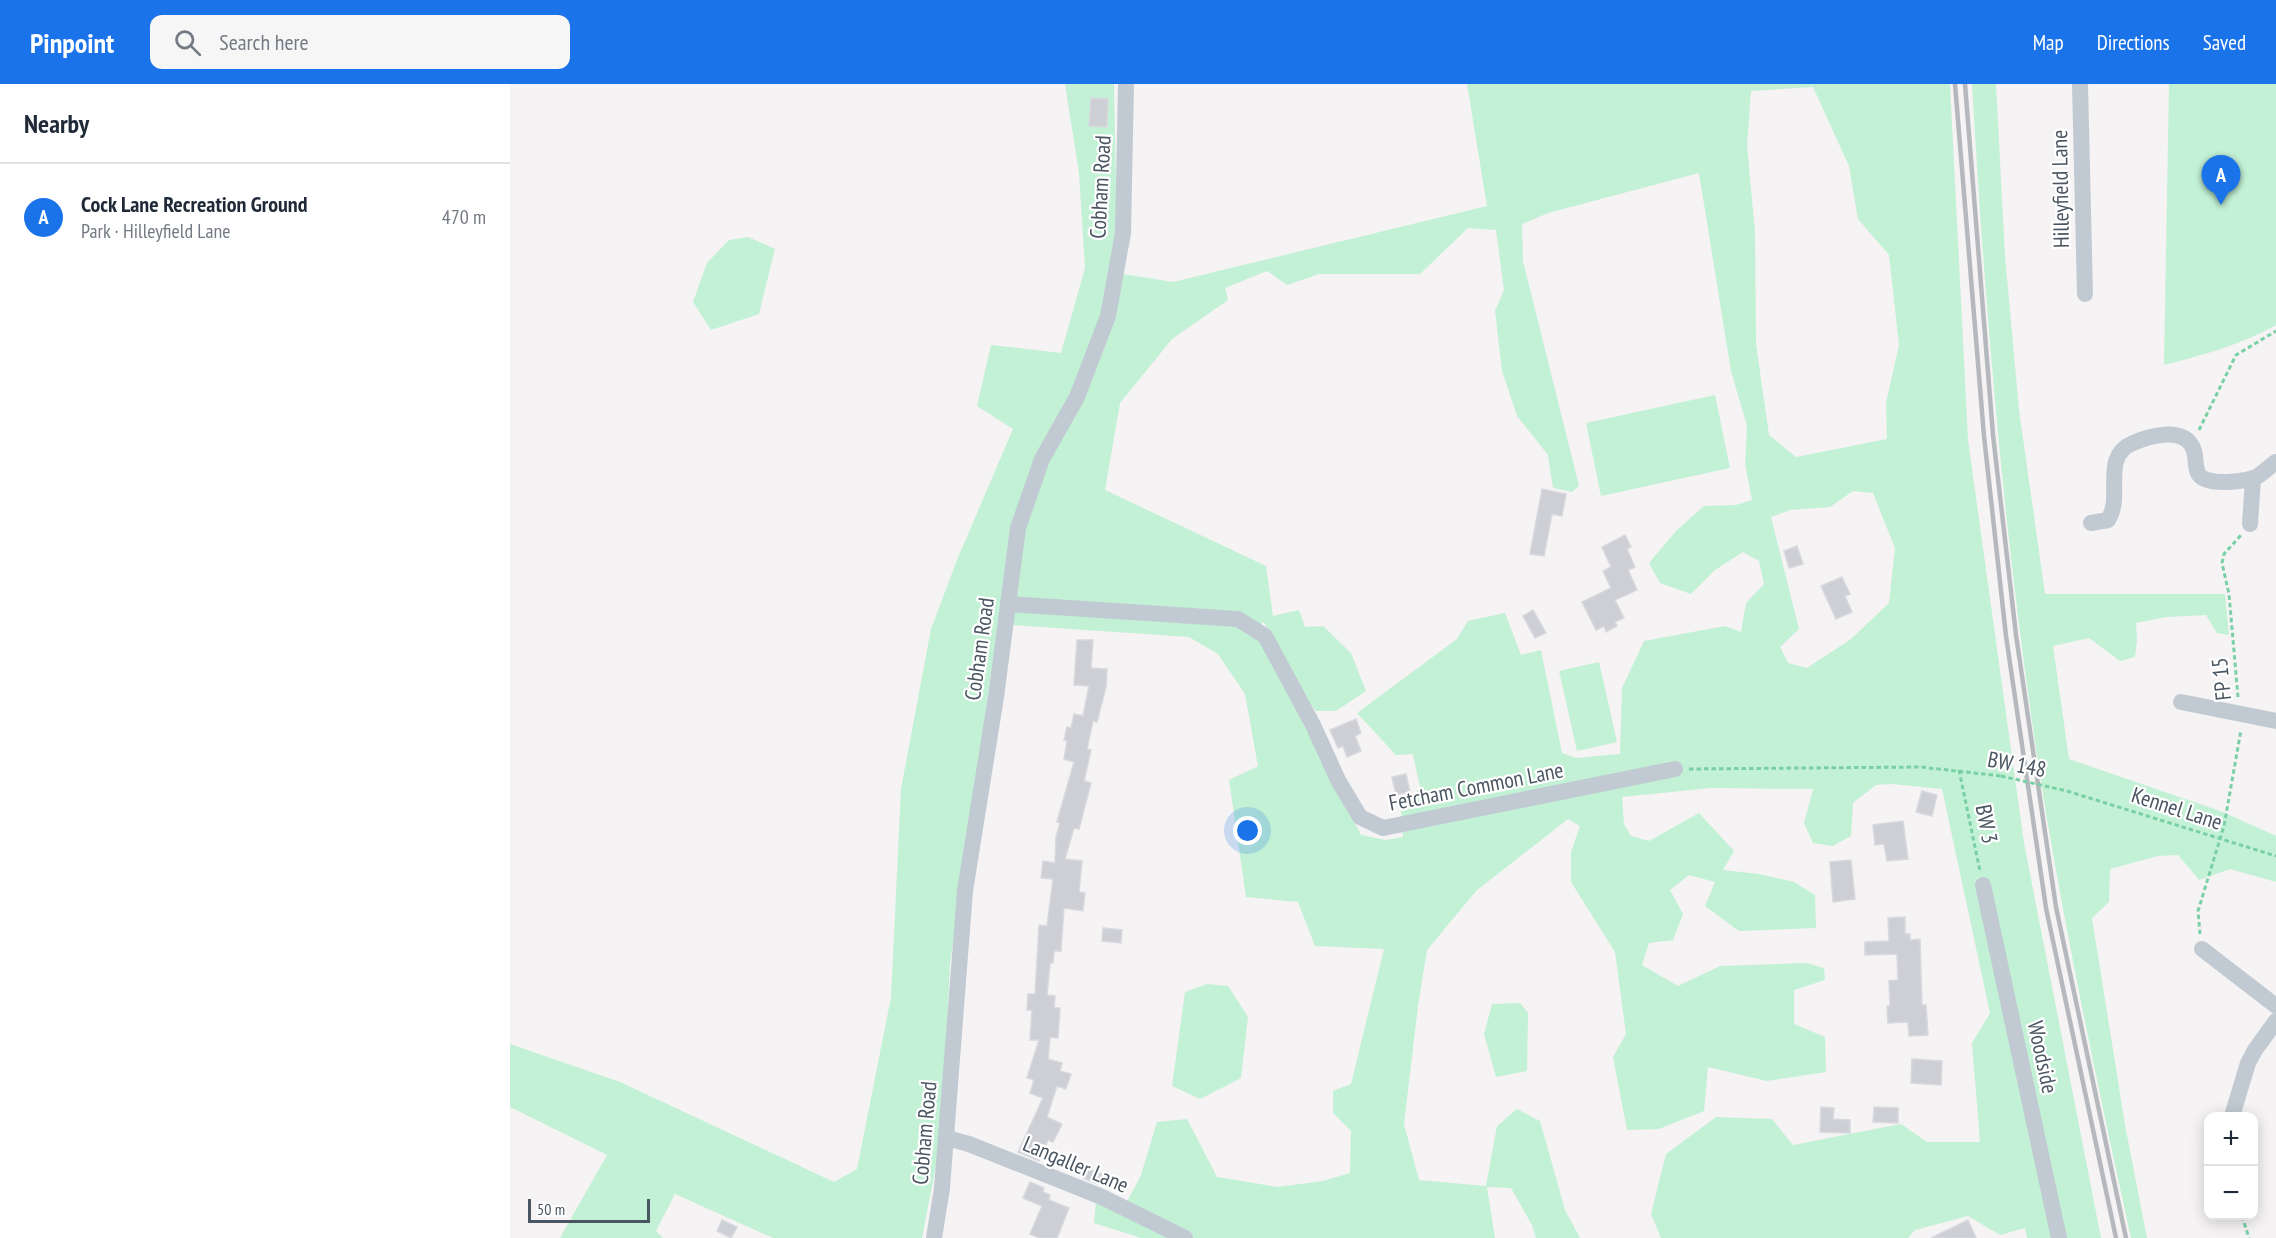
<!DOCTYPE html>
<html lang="en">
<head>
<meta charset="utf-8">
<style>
  :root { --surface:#fff; --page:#f6f6f7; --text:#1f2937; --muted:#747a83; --line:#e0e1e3; --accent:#1a73e8 }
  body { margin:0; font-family:"PT Sans Narrow",sans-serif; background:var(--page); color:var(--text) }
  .controls { position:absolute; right:18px; bottom:18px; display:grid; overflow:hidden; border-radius:12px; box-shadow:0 3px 15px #0003 }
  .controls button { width:54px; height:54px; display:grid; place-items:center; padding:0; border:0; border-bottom:2px solid var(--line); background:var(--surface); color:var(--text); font:30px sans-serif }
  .scale { position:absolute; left:18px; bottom:15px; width:122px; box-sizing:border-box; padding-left:6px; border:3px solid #4a5661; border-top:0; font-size:16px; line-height:21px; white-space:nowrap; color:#4a5661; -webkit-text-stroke:4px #fff; paint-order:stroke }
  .you { position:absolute; left:738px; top:747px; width:21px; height:21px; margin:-15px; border:4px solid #fff; border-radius:50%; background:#1a73e8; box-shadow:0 0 0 9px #1a73e833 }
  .badge { display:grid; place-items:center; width:39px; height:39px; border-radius:50%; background:var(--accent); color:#fff; font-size:20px; font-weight:700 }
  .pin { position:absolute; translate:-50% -50px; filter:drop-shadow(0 2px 3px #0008) }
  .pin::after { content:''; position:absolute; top:32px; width:21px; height:18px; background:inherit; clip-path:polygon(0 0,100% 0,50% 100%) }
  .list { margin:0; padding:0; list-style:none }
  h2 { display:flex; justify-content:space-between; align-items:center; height:78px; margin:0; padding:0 24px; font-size:26px }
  h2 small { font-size:20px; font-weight:400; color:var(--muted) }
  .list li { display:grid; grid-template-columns:39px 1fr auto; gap:18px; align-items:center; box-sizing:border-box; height:108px; padding:0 24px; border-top:2px solid var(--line) }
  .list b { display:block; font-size:22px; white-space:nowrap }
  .list p { margin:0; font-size:20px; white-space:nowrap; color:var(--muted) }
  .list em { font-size:20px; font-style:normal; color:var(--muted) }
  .icon { flex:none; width:33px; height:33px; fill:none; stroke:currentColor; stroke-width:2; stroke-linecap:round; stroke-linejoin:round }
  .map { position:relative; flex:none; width:1766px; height:1154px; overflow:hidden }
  header { display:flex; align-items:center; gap:36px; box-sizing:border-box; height:84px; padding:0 30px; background:var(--accent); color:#fff }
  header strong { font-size:28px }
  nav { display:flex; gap:33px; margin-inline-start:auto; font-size:21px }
  .search { width:420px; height:54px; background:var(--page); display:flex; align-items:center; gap:15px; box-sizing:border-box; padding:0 21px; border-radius:12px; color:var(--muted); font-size:22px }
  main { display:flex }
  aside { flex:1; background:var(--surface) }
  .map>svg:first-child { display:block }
</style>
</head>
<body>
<header>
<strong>Pinpoint</strong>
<div class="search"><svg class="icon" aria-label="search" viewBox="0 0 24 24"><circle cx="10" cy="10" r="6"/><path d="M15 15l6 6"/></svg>Search here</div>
<nav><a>Map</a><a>Directions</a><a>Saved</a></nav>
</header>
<main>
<aside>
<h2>Nearby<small></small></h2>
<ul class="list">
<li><span class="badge">A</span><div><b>Cock Lane Recreation Ground</b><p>Park · Hilleyfield Lane</p></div><em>470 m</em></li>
</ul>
</aside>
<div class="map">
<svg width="1766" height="1154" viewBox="0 0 1766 1154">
  <rect width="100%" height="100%" fill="#f5f3f3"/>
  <!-- green -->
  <g fill="#c3f1d5" fill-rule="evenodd">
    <path d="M555 0H604L607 147 600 188 663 198 977 122 957 0H1440L1458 356 1514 759 1591 1154H1517L1515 1144 1490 1151 1458 1132 1405 1146 1398 1154H1151L1141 1130 1156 1070 1206 1033 1262 1035 1283 1061 1391 1040 1417 1058H1470L1462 959 1480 929 1432 705 1382 700 1366 701 1343 719 1341 752 1323 762 1303 759 1294 739 1303 705 1201 704 1112 713 1114 740 1121 752 1139 757 1189 729 1224 767 1213 786 1249 790 1284 798 1305 811 1306 844 1229 847 1195 822 1205 798 1179 791 1160 806 1173 830 1163 856 1139 859 1132 881 1168 902 1210 882 1297 879 1314 884 1315 896 1284 906V940L1315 953 1316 988 1257 997 1198 983 1194 1027 1149 1045 1117 1046 1103 973 1116 950 1105 868 1061 798V768L1070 742 1058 735 966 807 917 866 908 922 894 1040 909 1096 976 1102 987 1042 1007 1025 1030 1037 1055 1126 1070 1154H1026L1022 1141 1001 1104 977 1103 985 1154H631L584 1139 586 1117 612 1127 631 1091 647 1038 677 1035 707 1093 768 1103 813 1097 840 1089 841 1047 823 1029V1007L841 1000 874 865 805 862 788 818 736 813 719 696 748 682 735 610 708 570 679 553 488 540 440 880 431 1056 412 1154H263L165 1110 146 1147 153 1154H50L97 1071 0 1023V960L110 998 324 1098 347 1085 381 913 391 705 421 545 447 476 503 345 467 322 481 261 551 269 575 184 569 89ZM1303 3 1339 82 1348 135 1379 171 1389 261 1376 319 1377 355 1286 373 1259 351 1246 260 1245 148 1237 61 1241 7ZM1189 89 1221 287 1237 342 1235 380 1242 416 1226 421 1194 422 1166 447 1139 479 1150 499 1181 510 1205 486 1233 468 1249 477 1254 500 1236 519 1231 548 1215 542 1134 557 1112 604 1110 670 1066 674 1052 669 1031 566 1011 571 995 529 958 537 947 555 847 629 886 671 903 670 910 703 891 727 893 753 876 756 851 751 754 558 737 548 754 538 793 611 806 627H826L856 607 841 569 813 542 795 543 789 526 763 532 756 482 595 406 610 319 662 255 718 216 715 204 757 187 777 201 809 190H910L958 144 986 146 994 206 985 227 992 287 1007 332 1038 371 1043 404 1062 408 1069 402 1013 177 1012 140 1038 129ZM1343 407 1363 409 1385 464 1379 519 1341 555 1297 584 1278 579 1270 563 1289 545 1261 433 1280 426 1320 423Z"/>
    <path d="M1462 0H1486L1495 172 1509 326 1535 510H1715L1719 551 1707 549 1696 531 1656 533 1626 539 1627 556 1625 573 1610 577 1579 554 1543 562 1559 675 1713 728 1766 752V798L1720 785 1689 796 1668 771 1648 772 1600 785 1599 818 1582 834 1615 1041 1637 1154H1621C1590 1013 1560 871 1536 729 1497 489 1476 243 1462 0Z"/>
    <path d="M1659 0H1766V241C1731 261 1693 271 1654 281Z"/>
    <polygon points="238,153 265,165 249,230 201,246 183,218 197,179 219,156"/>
    <polygon points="1205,311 1220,384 1091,412 1076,339"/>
    <polygon points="1089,578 1107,658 1067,667 1049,587"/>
    <polygon points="697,900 718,902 738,933 731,994 690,1015 662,1002 675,908"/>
    <polygon points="1010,919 1018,929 1017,987 986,993 974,950 982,920"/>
  </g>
  <!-- building -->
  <g fill="#cdcfd5" stroke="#d7d9de" stroke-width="1.5">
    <polygon points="581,14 598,15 597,43 579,42"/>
    <polygon points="1032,405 1056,410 1052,432 1042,430 1034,472 1020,470"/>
    <polygon points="1115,451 1121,463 1117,465 1125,483 1118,486 1127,506 1105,516 1114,534 1105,538 1107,542 1096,548 1094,542 1086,546 1072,518 1101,504 1093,487 1101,483 1092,463"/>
    <polygon points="1287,462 1293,480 1279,484 1274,467"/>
    <polygon points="1332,493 1340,510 1335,512 1342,528 1326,535 1311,502"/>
    <polygon points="1023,526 1036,549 1025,554 1013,532"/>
    <polygon points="567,556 583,556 581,584 597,585 596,603 587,638 583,637 577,665 581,666 574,697 581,699 569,745 564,744 555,775 572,777 569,808 575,809 573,827 554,824 551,867 544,867 543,879 540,879 537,911 545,912 544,924 550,924 548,954 540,953 538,975 552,979 550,987 561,990 556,1005 547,1002 537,1033 552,1040 543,1058 538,1056 529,1077 508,1068 533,1014 520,1009 524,996 517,994 529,956 520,956 522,926 517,926 518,910 525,910 529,841 537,842 543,795 531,794 533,777 545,779 546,753 550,739 547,738 564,678 554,675 557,657 554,656 557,643 561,644 564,630 573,632 579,602 564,601"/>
    <polygon points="846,635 851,649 845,652 851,667 837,673 833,662 828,664 820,646"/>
    <polygon points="896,690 900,708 886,711 882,693"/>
    <polygon points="1412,707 1427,711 1422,732 1406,728"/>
    <polygon points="1393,737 1398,775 1377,777 1374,760 1365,761 1363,741"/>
    <polygon points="1341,776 1345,815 1323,818 1320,778"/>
    <polygon points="1395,833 1395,850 1400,850 1400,856 1410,855 1412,921 1416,921 1418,951 1399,952 1398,938 1378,939 1377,922 1380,922 1379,897 1388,896 1387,870 1355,871 1355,858 1379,857 1378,834"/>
    <polygon points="593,844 612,846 611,859 592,857"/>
    <polygon points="1402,975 1432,977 1431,1001 1401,999"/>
    <polygon points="1311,1023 1324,1024 1323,1035 1340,1036 1340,1049 1310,1048"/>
    <polygon points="1364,1023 1388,1024 1388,1039 1363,1038"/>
    <polygon points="577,1084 592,1090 588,1100 573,1094"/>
    <polygon points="520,1098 534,1104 533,1108 540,1111 539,1116 559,1124 547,1154 530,1154 520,1150 532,1122 513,1114"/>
    <polygon points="212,1136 227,1143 221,1154 207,1147"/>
    <polygon points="1458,1136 1466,1154 1421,1154"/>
  </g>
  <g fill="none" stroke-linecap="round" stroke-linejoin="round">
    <!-- path -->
    <g stroke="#7ad0a6" stroke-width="3" stroke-dasharray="4.5 3" stroke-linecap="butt">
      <polyline points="1689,346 1726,271 1766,247"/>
      <polyline points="1728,613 1719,510 1712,479 1714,470 1731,451"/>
      <polyline points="1179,685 1411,683 1491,692"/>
      <polyline points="1449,686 1470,787"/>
      <polyline points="1557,707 1766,772"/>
      <polyline points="1690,850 1688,827 1714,742 1731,646"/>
      <polyline points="1732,1132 1739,1154"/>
    </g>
    <!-- minor -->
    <g stroke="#c1cad2" stroke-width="16">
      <polyline points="1570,0 1575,210"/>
      <path d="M1581 439 1598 436C1614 411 1590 373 1623 359 1639 352 1671 343 1682 362 1687 370 1684 380 1688 389 1694 403 1737 398 1748 392 1754 388 1760 382 1766 378"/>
      <polyline points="1740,440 1743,394"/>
      <polyline points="498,520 728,535 755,552 803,641 828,696 850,733 873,744 1165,685"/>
      <polyline points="1671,618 1766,637"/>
      <polyline points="1473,801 1549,1154"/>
      <polyline points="1692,865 1766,922"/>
      <polyline points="1722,1032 1738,979 1745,966 1766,937"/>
      <polyline points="437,1054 459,1060 592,1113 675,1154"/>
      <polyline points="424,1154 432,1104 455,807 486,613 508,444 532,375 567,313 598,232 613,149 616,0"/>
    </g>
    <!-- rail -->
    <g stroke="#b5b8bd" stroke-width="4.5">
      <polyline points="1445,0 1474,352 1496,552 1536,824 1606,1154"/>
      <polyline points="1455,0 1483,351 1506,551 1546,823 1616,1154"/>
    </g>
    <!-- path-bridge -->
    <polyline stroke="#7ad0a6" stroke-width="3" stroke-dasharray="4.5 3" stroke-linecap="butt" points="1491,692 1557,707"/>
  </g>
  <g text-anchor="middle" stroke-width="4.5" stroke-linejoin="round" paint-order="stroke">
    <!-- street labels -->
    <g font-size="22" fill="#4a5661" stroke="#fff">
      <text transform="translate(590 103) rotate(-87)" y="8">Cobham Road</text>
      <text transform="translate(1550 105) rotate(-91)" y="8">Hilleyfield Lane</text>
      <text transform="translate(469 565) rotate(-82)" y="8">Cobham Road</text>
      <text transform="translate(1711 595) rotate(-96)" y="8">FP 15</text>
      <text transform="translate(1507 680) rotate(11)" y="8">BW 148</text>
      <text transform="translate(966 702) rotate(-11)" y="8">Fetcham Common Lane</text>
      <text transform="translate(1667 724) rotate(18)" y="8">Kennel Lane</text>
      <text transform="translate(1477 740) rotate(79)" y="8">BW 3</text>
      <text transform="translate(1533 973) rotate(78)" y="8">Woodside</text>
      <text transform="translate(414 1049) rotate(-85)" y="8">Cobham Road</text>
      <text transform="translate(566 1080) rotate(23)" y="8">Langaller Lane</text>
    </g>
  </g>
</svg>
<div class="controls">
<button>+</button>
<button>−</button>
</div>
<div class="scale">50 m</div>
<div class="you"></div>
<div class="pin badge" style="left:1711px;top:121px">A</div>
</div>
</main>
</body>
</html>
